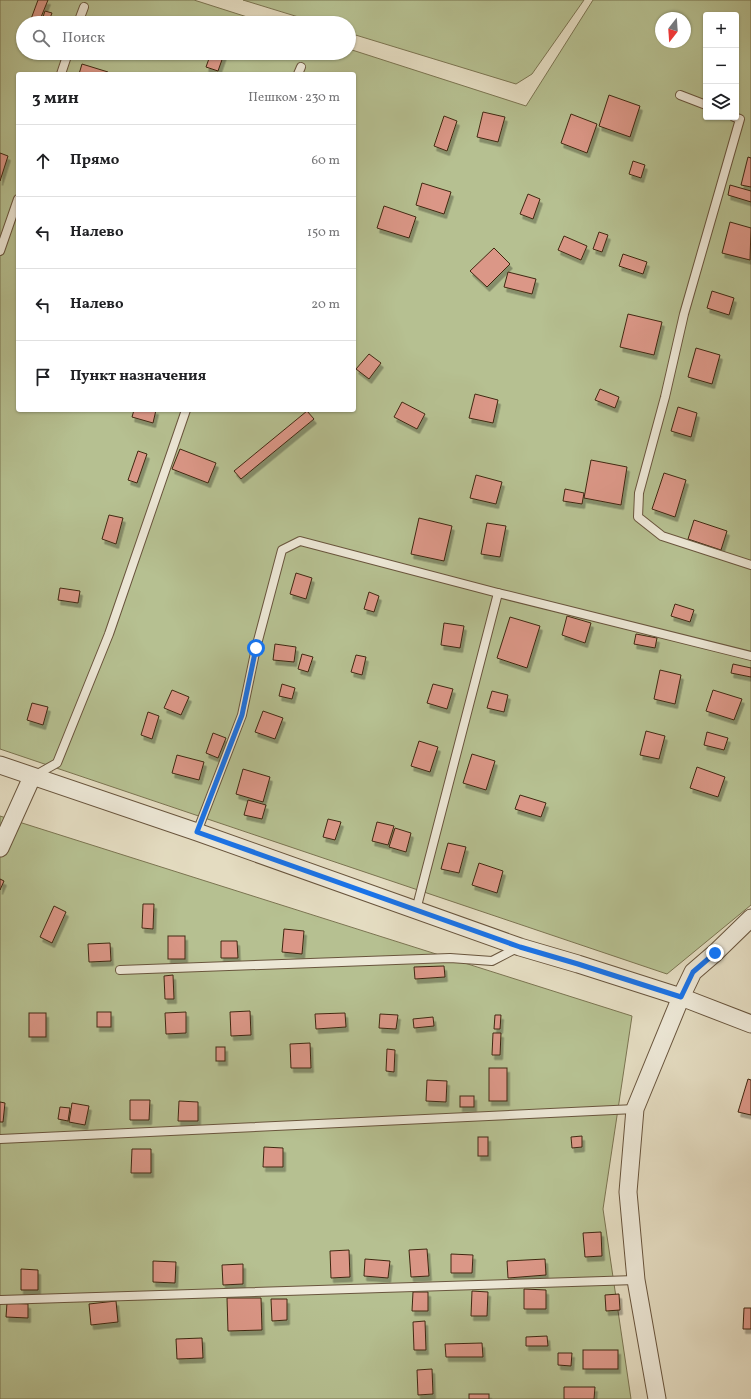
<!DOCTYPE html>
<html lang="ru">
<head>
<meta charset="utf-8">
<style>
  :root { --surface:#fff; --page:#f6f6f6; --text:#202124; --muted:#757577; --line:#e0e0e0 }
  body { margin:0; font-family:Vollkorn,serif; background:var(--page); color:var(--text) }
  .controls { position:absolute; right:12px; top:12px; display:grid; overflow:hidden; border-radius:4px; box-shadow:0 1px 3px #0004 }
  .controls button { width:36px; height:36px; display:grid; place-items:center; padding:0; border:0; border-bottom:1px solid var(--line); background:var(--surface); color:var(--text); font:20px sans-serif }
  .compass { position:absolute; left:655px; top:12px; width:36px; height:36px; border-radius:50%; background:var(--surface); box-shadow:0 1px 3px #0004; rotate:197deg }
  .stop { position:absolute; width:12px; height:12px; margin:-9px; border:3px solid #1a73e8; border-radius:50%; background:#fff }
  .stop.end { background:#1a73e8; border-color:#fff; box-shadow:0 1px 4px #0008 }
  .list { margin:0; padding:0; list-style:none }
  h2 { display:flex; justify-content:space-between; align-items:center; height:52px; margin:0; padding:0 16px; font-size:17px }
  h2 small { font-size:13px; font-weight:400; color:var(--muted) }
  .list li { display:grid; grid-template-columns:26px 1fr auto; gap:12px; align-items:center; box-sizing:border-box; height:72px; padding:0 16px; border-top:1px solid var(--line) }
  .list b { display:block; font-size:15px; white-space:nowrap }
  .list em { font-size:13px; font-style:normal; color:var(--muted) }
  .icon { flex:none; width:22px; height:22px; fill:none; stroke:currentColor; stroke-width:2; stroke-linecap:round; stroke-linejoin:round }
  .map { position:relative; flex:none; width:751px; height:1399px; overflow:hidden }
  .search { position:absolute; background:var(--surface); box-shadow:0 1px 3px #0004; left:16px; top:16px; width:340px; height:44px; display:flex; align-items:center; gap:10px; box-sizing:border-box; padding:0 14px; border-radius:22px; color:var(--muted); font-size:15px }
  .panel { position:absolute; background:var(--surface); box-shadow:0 1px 3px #0004; left:16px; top:72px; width:340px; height:340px; border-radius:4px }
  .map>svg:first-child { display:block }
</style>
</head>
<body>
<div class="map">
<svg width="751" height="1399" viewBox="0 0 751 1399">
  <defs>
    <filter id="shadow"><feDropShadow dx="2.5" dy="4.5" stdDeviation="0" flood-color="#0004"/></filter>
  </defs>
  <rect width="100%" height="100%" fill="#e4dcc1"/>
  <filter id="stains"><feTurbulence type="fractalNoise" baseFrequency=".005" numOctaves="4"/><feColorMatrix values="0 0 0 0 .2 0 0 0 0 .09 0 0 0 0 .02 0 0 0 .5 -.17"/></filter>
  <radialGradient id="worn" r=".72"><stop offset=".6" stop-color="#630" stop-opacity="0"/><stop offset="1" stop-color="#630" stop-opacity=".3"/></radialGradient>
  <!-- green -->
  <g fill="#b6c091" stroke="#7b7451" fill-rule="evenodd">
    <path d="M0 0H194L266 23H23V53H349V49L526 106 593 0H751V905L667 974 0 749ZM706 15H736V117H706ZM661 18H685V42H661ZM18 74H354V410H18Z"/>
    <polygon points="243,0 584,0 532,74 516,84 349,33 349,23 318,23"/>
    <polygon points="0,816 632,1016 603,1209 631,1399 0,1399"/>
  </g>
  <!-- building -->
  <g fill="#db9787" stroke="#402811" filter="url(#shadow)">
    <polygon points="38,0 48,0 39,22 31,19"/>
    <polygon points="45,11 52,13 48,23 41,23"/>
    <polygon points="211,53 224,54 218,71 206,67"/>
    <polygon points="82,64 108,72 108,74 79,74"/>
    <polygon points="609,95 640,106 630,137 599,126"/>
    <polygon points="483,112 505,117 498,142 477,137"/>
    <polygon points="571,114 597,124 587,153 561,143"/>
    <polygon points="444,116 457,121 447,151 434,146"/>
    <polygon points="0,153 8,156 0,181"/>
    <polygon points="748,157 751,158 751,187 741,185"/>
    <polygon points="633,161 645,165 641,178 629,174"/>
    <polygon points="422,183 451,192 444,214 416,205"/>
    <polygon points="730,185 751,191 751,202 728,195"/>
    <polygon points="528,194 540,199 533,219 520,214"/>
    <polygon points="384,206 416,217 409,238 377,228"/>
    <polygon points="730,222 751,228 750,260 722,253"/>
    <polygon points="599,232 608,235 602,252 593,249"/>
    <polygon points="564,236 587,246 581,260 558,250"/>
    <polygon points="494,248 510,264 487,287 470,271"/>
    <polygon points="623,254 647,262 643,274 619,266"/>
    <polygon points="508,272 536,279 532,294 504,287"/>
    <polygon points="712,291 734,298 729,315 707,308"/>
    <polygon points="628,314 662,322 654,355 620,347"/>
    <polygon points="696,348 720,355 712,384 688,377"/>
    <polygon points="369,354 381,363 369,379 356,369"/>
    <polygon points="600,389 619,397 615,408 595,400"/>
    <polygon points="475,394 498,400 493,423 469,418"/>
    <polygon points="402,402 425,414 417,429 394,417"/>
    <polygon points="678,407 697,413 691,437 671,431"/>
    <polygon points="134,410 156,410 153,423 132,417"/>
    <polygon points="307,411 314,419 241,479 234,471"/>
    <polygon points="180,449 216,463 208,483 172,469"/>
    <polygon points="138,451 147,454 137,483 128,480"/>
    <polygon points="591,460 627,467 621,505 584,498"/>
    <polygon points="664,473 686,480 675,517 652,509"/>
    <polygon points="476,475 502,482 496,504 470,498"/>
    <polygon points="565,489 584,493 582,504 563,501"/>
    <polygon points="109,515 123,518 116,544 102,539"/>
    <polygon points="419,518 452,526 444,561 411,554"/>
    <polygon points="694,520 727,531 721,550 688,539"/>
    <polygon points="487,523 506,526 500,557 481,554"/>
    <polygon points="296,573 312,578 306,599 290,594"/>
    <polygon points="60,588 80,591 78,603 58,600"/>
    <polygon points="369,592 379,596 374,612 364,609"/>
    <polygon points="675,604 694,610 690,622 671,616"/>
    <polygon points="567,616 591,623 585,643 562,635"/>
    <polygon points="510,617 540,626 527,668 497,658"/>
    <polygon points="444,623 464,626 460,648 441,645"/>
    <polygon points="636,634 657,638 655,648 634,644"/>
    <polygon points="275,644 296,647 294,662 273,660"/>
    <polygon points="302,654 313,657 308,672 298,669"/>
    <polygon points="356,655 366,657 362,675 351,672"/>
    <polygon points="733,664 751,668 751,677 731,673"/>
    <polygon points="660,670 681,675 675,704 654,699"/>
    <polygon points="282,684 295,688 292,699 279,696"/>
    <polygon points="433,684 453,689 447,709 427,703"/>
    <polygon points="172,690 189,697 181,715 164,708"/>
    <polygon points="713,690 742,699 734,720 706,711"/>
    <polygon points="492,691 508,695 504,712 487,708"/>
    <polygon points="32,703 48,707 43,725 27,720"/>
    <polygon points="263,711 283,718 275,739 255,732"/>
    <polygon points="148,712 159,716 152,739 141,735"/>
    <polygon points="646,731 665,736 659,759 640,755"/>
    <polygon points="707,732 728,738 724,750 704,745"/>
    <polygon points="213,733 226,738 218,758 206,753"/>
    <polygon points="419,741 438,747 430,772 411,766"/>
    <polygon points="472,754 495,761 486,790 463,783"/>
    <polygon points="177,755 204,762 199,780 172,773"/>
    <polygon points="697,767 725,777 718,797 690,788"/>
    <polygon points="243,769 270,777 263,802 236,794"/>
    <polygon points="520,795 546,803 541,817 515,809"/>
    <polygon points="248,800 266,805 262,819 244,815"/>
    <polygon points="328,819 341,822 335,840 323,837"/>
    <polygon points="377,822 394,826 388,845 372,841"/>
    <polygon points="395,828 411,833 406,852 389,847"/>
    <polygon points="448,843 466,847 459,873 441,869"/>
    <polygon points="479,863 503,871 497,893 472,885"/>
    <polygon points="0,879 4,881 0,890"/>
    <polygon points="143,904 154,904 153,929 142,928"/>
    <polygon points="54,906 66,912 52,943 40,937"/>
    <polygon points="284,929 304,931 302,954 282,952"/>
    <rect x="168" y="936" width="17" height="23"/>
    <polygon points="221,941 237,941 238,958 221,958"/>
    <polygon points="110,943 111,961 89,962 88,944"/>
    <polygon points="444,966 445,977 415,979 414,967"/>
    <polygon points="173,975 174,999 165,999 164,976"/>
    <polygon points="250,1011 251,1035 231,1036 230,1012"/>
    <rect x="97" y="1012" width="14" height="15"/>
    <polygon points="186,1012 186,1033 166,1034 165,1013"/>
    <rect x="29" y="1013" width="17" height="24"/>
    <polygon points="345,1013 346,1027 316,1029 315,1014"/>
    <polygon points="380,1014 398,1015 396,1029 379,1028"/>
    <polygon points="495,1015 501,1015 500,1029 494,1029"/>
    <polygon points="433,1017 434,1026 414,1028 413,1019"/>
    <polygon points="493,1033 501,1033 500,1055 492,1055"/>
    <polygon points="310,1043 311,1068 291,1068 290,1044"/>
    <rect x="216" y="1047" width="9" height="14"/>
    <polygon points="387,1049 395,1050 394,1072 386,1071"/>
    <rect x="489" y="1068" width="18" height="33"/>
    <polygon points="748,1079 751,1080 751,1115 738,1112"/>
    <polygon points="427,1080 447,1081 446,1102 426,1101"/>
    <rect x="460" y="1096" width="14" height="11"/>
    <polygon points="130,1100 150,1100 149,1120 130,1120"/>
    <polygon points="179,1101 198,1102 198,1121 178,1121"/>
    <polygon points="0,1102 5,1103 3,1122 0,1122"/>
    <polygon points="72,1103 89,1106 85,1125 69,1122"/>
    <polygon points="60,1107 70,1108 68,1121 58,1119"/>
    <polygon points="582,1136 582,1147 572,1148 571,1137"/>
    <rect x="478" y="1137" width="10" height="19"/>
    <polygon points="264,1147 283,1148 283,1167 263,1167"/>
    <polygon points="132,1149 151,1149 151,1173 131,1173"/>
    <polygon points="601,1232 602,1256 585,1257 583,1233"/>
    <polygon points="427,1249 429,1276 411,1277 409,1250"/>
    <polygon points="349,1250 350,1277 331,1278 330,1251"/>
    <polygon points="451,1254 473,1255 472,1273 451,1273"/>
    <polygon points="365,1259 390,1261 388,1278 364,1276"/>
    <polygon points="545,1259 546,1275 508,1278 507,1261"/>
    <polygon points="153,1261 176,1262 175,1283 153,1282"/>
    <polygon points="243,1264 243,1284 223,1285 222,1265"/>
    <polygon points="21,1269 38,1270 38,1290 21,1290"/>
    <polygon points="524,1289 546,1290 546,1309 524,1309"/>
    <polygon points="472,1291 488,1292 487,1316 471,1316"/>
    <polygon points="413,1292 428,1292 428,1311 412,1311"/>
    <polygon points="619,1294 620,1310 606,1311 605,1295"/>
    <polygon points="227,1298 261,1298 262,1330 228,1331"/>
    <polygon points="271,1299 287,1299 287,1320 272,1321"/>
    <polygon points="116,1301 118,1322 91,1325 89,1304"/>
    <polygon points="7,1303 28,1304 28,1318 6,1317"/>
    <polygon points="744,1308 751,1308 751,1329 743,1329"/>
    <polygon points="425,1321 426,1350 414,1350 413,1322"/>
    <polygon points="547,1336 548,1346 526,1346 526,1337"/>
    <polygon points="202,1338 203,1358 177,1359 176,1339"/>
    <polygon points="482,1343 483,1357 446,1357 445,1344"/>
    <rect x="583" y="1350" width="35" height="19"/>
    <polygon points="558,1353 572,1353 571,1366 558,1365"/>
    <polygon points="432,1369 433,1394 418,1395 417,1370"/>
    <polygon points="564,1387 595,1387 594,1399 564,1399"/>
    <rect x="469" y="1394" width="20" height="5"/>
  </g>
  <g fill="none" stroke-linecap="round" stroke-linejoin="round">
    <!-- service casing -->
    <g stroke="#69553d" stroke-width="10">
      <g id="service">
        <polyline points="78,23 84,7"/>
        <polyline points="61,74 68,53"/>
        <polyline points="298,74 301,67"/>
        <polyline points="680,95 706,105"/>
        <polyline points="734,117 740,119 684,314 665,397 639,493 638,517 662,536 751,565"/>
        <polyline points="0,251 18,199"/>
        <polyline points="34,776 57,763 109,634 186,410"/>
        <polyline points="197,832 242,715 256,648 282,550 300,541 498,593 751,656"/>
        <polyline points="416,910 498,593"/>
        <polyline points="120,970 450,958 492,961 519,947"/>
        <polyline points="0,1139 635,1109"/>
        <polyline points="0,1300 636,1280"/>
      </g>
    </g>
    <!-- minor casing -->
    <g stroke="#69553d" stroke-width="19">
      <g id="minor">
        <polyline points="0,765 197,832 520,947 578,964 681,997 693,972 715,953 751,918"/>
        <polyline points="0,848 32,777"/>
        <polyline points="657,1399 636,1280 628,1192 635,1109 681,997 751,1024"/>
      </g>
    </g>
    <!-- service -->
    <use href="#service" stroke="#ede8d7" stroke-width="8"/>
    <!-- minor -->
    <use href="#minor" stroke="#ede8d7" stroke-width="17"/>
  </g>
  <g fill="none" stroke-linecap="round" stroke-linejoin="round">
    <!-- route -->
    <polyline stroke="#1a73e8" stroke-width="5" points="256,648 242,715 197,832 520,947 578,964 681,997 693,972 715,953"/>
  </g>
  <rect width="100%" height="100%" filter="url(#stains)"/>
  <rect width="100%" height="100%" fill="url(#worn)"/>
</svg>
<div class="controls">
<button>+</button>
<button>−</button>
<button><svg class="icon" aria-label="layers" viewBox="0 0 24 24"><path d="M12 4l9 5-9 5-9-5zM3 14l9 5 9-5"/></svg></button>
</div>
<svg class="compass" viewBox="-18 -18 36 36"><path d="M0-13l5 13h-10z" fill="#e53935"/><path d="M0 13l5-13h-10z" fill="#757577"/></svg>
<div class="stop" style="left:256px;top:648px"></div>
<div class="stop end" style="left:715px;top:953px"></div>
<div class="search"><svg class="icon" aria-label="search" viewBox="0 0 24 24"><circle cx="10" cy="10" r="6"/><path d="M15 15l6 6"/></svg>Поиск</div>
<section class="panel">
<h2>3 мин<small>Пешком · 230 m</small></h2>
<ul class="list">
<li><svg class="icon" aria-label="ahead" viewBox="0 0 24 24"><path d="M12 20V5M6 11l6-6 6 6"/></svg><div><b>Прямо</b></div><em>60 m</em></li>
<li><svg class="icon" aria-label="left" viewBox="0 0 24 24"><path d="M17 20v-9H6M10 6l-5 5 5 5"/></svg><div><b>Налево</b></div><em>150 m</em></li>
<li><svg class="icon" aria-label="left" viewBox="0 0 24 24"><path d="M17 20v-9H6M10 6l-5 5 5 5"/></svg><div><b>Налево</b></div><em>20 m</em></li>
<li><svg class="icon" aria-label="arrive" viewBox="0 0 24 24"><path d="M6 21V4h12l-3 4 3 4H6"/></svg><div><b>Пункт назначения</b></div></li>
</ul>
</section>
</div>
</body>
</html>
